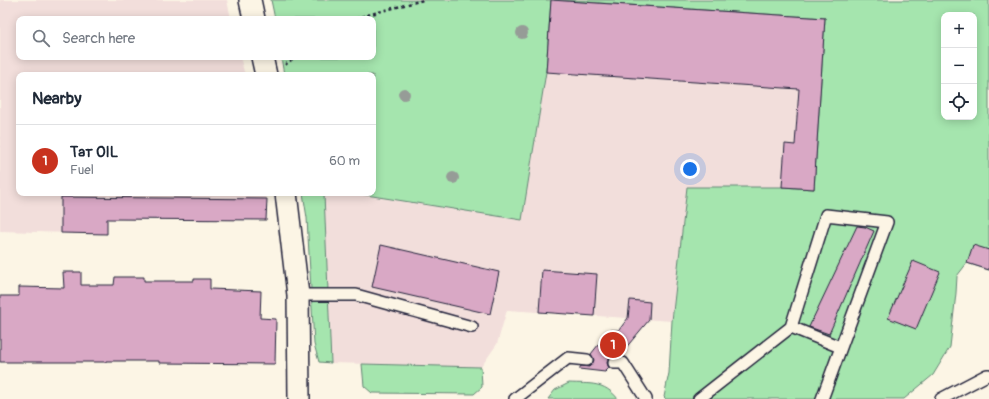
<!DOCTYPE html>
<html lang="en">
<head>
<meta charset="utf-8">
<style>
  :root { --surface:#fff; --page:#f2f2f3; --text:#1f2937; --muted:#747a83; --line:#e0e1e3; --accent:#c8321e }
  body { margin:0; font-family:Pangolin,sans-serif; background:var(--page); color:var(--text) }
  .controls { position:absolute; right:12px; top:12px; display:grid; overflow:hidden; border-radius:8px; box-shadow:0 2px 10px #0003 }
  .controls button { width:36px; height:36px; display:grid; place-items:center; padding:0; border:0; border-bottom:1px solid var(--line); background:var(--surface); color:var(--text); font:20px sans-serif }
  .you { position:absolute; left:690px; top:169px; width:14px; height:14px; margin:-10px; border:3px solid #fff; border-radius:50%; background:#1a73e8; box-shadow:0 0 0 6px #1a73e833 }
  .badge { display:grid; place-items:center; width:26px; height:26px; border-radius:50%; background:var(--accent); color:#fff; font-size:13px; font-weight:700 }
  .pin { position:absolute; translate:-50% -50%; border:2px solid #fff; box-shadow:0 1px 4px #0006 }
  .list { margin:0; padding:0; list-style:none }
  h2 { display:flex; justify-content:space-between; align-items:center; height:52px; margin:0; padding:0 16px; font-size:17px }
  h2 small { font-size:13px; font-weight:400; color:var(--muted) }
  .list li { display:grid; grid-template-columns:26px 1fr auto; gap:12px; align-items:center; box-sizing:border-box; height:72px; padding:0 16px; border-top:1px solid var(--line) }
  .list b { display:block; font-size:15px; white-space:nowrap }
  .list p { margin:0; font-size:13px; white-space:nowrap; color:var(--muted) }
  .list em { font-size:13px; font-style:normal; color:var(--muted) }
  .icon { flex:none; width:22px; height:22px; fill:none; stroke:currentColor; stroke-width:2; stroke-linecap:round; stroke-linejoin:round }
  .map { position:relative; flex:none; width:989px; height:399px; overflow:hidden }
  .search { position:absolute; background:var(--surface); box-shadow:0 2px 10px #0003; left:16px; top:16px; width:360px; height:44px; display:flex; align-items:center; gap:10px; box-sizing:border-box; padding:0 14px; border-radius:8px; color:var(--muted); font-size:15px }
  .panel { position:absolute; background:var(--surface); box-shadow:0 2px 10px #0003; left:16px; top:72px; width:360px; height:124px; border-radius:8px }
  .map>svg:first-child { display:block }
</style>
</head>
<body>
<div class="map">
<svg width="989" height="399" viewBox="0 0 989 399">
  <rect width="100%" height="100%" fill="#fcf5e5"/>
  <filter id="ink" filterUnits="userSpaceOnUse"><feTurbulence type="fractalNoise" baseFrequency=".025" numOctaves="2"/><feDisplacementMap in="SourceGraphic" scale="8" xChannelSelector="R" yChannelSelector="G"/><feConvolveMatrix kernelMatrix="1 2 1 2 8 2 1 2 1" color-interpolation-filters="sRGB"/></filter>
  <g filter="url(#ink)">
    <!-- built -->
    <g fill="#f2dedb">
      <polygon points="0,0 227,0 231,19 19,19 19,57 240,57 245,75 19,75 19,193 266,193 266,220 107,219 107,234 0,231"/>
      <polygon points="551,0 825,18 814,189 782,187 687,187 672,321 507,310 497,344 481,367 331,363 324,194 360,194 522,220 546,72"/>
    </g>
    <!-- green -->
    <g fill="#a5e5ae" stroke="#648474" fill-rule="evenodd">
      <polygon points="271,0 551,0 546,72 522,220 360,194 324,194 331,363 319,362 314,344 307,218 303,193 373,193 373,75 284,75 281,57 373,57 373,19 275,19"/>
      <path d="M554 0H989V270L967 263 957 276 956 293 950 347 933 375 904 399H666L664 397 669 373 672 321 687 187H782L814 189 825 18ZM944 15H974V117H944Z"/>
      <polygon points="362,364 481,367 482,387 474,394 372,393 364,386"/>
      <path d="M569 383C590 384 604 381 618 399H548L555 390Z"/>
    </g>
    <!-- building -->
    <g fill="#d9a8c5" stroke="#22223b">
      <polygon points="551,0 825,18 814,189 782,187 785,144 795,145 799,89 546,72"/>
      <polygon points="61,197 267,199 266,220 107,219 107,234 61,233"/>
      <polygon points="857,226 865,227 874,231 829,334 809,327"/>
      <polygon points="381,245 499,272 490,314 372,287"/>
      <polygon points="973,245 989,250 989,270 967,263"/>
      <polygon points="913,261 940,272 916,329 888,318"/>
      <polygon points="542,270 597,274 594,316 539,312"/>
      <polygon points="63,272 81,272 81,285 114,285 115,277 144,277 144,281 194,281 194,279 210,279 210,289 261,291 260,318 276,319 275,364 159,363 159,361 106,361 106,362 0,362 0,296 19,296 19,287 64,288"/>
      <polygon points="630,300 650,302 649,320 619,356 611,357 608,359 607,363 609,368 605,372 579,369 581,366 589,367 592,364 594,360 591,354 610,330 619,330 628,318"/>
    </g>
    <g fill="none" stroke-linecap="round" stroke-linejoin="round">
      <!-- service casing -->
      <g stroke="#22223b" stroke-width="14">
        <g id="service">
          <polyline points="298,295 356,295 472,327"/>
          <polyline points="791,327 840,347"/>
          <polyline points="614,363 623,363 646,399"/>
          <polyline points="515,399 568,358 587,360"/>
          <polyline points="699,399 791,327 826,215 887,222 822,399"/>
          <polyline points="941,399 987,375 989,375"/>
        </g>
      </g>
      <!-- minor casing -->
      <g stroke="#22223b" stroke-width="24">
        <g id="minor">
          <polyline points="250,0 254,19"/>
          <polyline points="262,57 266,75"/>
          <polyline points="286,193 298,295 299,399"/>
        </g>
      </g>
      <!-- path -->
      <g stroke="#22223b" stroke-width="2.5" stroke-dasharray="3 3" stroke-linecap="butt">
        <polyline points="356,19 360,17 423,0"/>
        <polyline points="285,65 295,57"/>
      </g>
      <!-- service -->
      <use href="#service" stroke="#fcf5e5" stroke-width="11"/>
      <!-- minor -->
      <use href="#minor" stroke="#fcf5e5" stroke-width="21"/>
    </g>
    <!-- trees -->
    <g fill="#969c97">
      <circle cx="522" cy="33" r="6"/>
      <circle cx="404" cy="94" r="6"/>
      <circle cx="453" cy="178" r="6"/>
    </g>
  </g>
</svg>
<div class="controls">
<button>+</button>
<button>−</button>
<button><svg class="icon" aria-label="locate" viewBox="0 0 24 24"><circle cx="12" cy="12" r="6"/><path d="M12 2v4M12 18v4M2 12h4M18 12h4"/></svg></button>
</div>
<div class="you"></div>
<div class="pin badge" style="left:613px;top:345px">1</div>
<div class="search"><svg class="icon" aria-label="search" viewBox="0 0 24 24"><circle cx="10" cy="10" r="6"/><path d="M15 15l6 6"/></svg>Search here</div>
<section class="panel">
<h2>Nearby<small></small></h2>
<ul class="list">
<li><span class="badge">1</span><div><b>Тат OIL</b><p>Fuel</p></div><em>60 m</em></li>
</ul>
</section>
</div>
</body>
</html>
